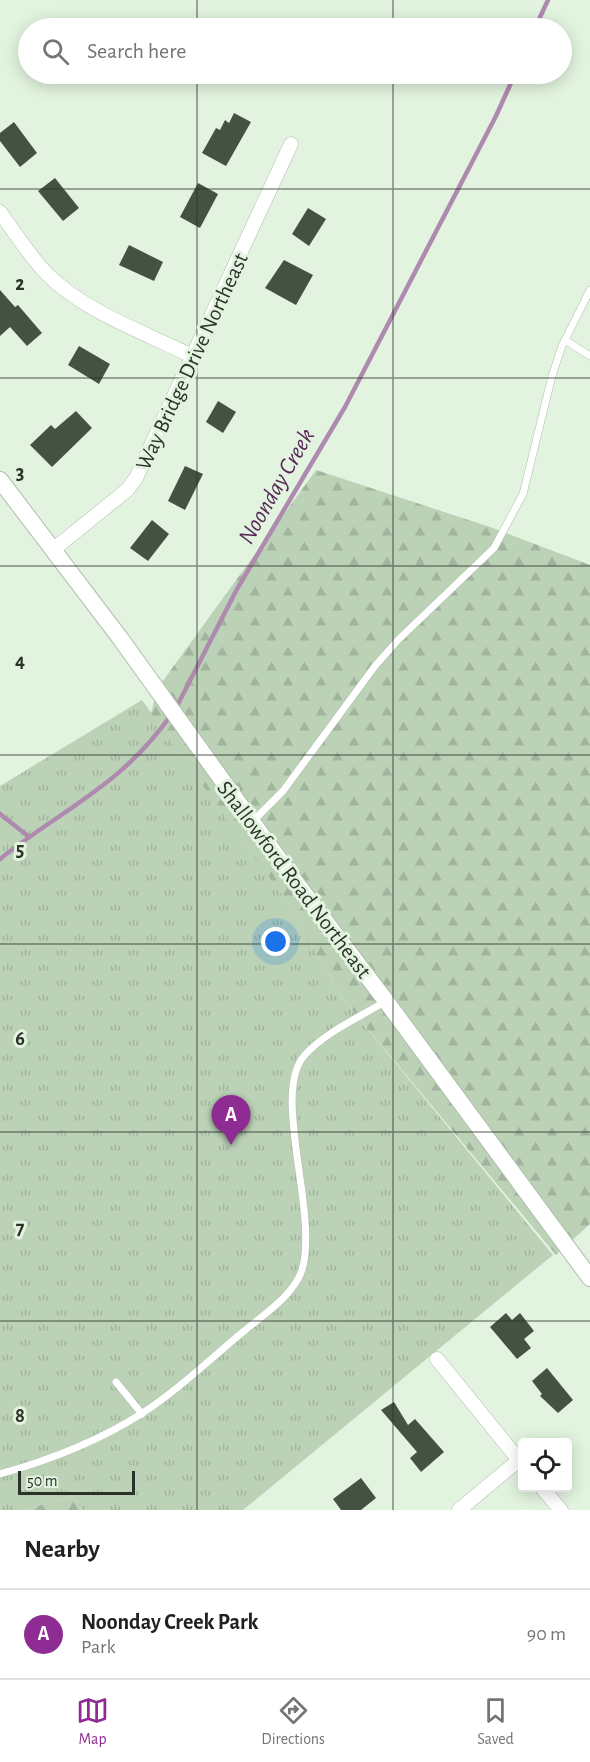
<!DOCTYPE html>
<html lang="en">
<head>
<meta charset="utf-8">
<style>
  :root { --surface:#fff; --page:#f6f6f6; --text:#202124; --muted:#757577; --line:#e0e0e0; --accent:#8f2c93 }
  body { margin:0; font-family:"Alegreya Sans",sans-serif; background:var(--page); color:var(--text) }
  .controls { position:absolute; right:18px; bottom:18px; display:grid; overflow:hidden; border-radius:6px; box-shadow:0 3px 15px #0003 }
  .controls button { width:54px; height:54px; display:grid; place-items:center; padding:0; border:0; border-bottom:2px solid var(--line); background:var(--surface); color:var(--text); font:30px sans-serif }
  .scale { position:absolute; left:18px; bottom:15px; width:117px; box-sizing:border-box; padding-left:6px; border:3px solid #2b322a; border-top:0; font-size:16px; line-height:21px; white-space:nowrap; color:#2b322a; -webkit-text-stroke:4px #e2f4df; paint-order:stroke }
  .you { position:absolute; left:276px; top:942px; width:21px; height:21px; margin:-15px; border:4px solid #fff; border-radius:50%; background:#1a73e8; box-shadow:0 0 0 9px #1a73e833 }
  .badge { display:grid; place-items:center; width:39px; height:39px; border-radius:50%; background:var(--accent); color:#fff; font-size:20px; font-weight:700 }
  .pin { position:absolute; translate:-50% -50px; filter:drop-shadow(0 2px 3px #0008) }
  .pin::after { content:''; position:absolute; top:32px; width:21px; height:18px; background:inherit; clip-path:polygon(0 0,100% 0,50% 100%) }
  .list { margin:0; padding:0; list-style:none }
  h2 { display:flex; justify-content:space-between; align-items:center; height:78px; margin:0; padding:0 24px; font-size:26px }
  h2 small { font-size:20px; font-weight:400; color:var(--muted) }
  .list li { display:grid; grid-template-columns:39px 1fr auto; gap:18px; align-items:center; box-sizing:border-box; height:90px; padding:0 24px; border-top:2px solid var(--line) }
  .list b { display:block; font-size:22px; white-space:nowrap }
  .list p { margin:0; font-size:20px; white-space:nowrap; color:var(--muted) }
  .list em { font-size:20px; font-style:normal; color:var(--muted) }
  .icon { flex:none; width:33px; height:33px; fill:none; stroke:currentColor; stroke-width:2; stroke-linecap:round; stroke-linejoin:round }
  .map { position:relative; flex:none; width:590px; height:1510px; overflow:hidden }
  .search { position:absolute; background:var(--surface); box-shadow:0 3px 15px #0003; left:18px; right:18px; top:18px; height:66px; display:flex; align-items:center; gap:15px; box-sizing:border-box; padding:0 21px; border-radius:33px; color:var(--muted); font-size:22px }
  .sheet { height:168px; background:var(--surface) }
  nav { display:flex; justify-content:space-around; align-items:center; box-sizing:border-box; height:84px; border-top:2px solid var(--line); background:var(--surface); font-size:16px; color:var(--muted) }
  nav a { display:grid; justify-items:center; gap:3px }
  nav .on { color:var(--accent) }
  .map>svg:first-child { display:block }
</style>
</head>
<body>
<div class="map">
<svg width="590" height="1510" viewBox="0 0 590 1510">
  <defs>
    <pattern id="grass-tufts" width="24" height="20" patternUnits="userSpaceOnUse" patternTransform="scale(1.5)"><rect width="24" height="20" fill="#bbd2b7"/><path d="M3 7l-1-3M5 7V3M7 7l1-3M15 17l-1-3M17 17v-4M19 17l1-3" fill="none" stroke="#a1b59e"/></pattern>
    <pattern id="forest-firs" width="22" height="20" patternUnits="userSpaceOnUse" patternTransform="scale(1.5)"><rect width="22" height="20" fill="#bbd2b7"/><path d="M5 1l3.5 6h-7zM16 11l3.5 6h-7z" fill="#a1b59e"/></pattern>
  </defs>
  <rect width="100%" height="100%" fill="#e2f4df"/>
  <!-- grass -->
  <polygon fill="url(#grass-tufts)" points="142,700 287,902 343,999 553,1255 243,1510 83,1510 71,1496 25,1510 0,1510 0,786"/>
  <!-- forest -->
  <g fill="url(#forest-firs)">
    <polygon points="316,470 490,527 590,565 590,1224 556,1255 343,999 287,902 151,714 157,689"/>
    <polygon points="71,1496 83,1510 25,1510"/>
  </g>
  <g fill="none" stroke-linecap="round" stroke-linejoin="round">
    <!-- stream -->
    <g stroke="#af8aaf" stroke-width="4.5">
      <polyline points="535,28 548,0"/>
      <polyline points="176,708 237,589 345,407 496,116 515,74"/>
      <polyline points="0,814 28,836"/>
      <path d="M0 859C64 808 121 786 171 715"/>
    </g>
  </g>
  <!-- building -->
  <g fill="#445341">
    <polygon points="234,113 251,122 226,166 202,153 216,128 220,130 225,120 229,123"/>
    <polygon points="14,122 37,153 20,167 0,141 0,133"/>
    <polygon points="55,178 79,208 63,221 38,191"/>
    <polygon points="198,183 218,194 200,228 180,217"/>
    <polygon points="308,208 326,219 309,246 292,234"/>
    <polygon points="129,245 163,262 154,281 119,265"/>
    <polygon points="284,260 313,275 296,305 265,288"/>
    <polygon points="0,290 15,307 18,305 42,333 27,346 10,327 0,336"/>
    <polygon points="79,346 110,364 99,384 68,365"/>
    <polygon points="218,401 236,412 223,433 206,422"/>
    <polygon points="76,411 92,428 52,467 30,445 51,425 55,429"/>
    <polygon points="185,466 203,474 185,510 168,501"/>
    <polygon points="152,520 169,534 148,561 130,548"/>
    <polygon points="506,1313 512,1320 520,1313 534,1331 524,1339 531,1348 517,1359 490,1327"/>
    <polygon points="547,1368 573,1400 558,1413 540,1396 542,1394 532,1381"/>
    <polygon points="394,1402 408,1425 415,1419 444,1452 421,1472 410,1458 417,1452 381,1410"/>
    <polygon points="361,1478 376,1498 361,1510 341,1510 333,1499"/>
  </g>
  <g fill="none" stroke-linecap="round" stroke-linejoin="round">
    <!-- service casing -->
    <g stroke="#aebfaa" stroke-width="8">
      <g id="service">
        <polyline points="565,340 590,356"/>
        <polyline points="253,821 283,791 375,666 398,640 494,548 523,494 552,376 562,346 590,290"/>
        <polyline points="116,1382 142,1414"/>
        <path d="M0 1474C50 1460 97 1442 141 1414 178 1390 210 1359 244 1331 263 1315 294 1295 302 1270 319 1214 271 1094 304 1056 325 1032 360 1017 386 1001"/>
      </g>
    </g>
    <!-- minor casing -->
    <g stroke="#aebfaa" stroke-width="15">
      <g id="minor">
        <path d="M0 212C15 233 30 257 48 275 87 313 144 332 192 356"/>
        <polyline points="54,549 127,490 136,478 291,144"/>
        <polyline points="437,1359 522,1464"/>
        <polyline points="542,1488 561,1510"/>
        <polyline points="459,1510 519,1460"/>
      </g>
    </g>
    <!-- tertiary casing -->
    <g stroke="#aebfaa" stroke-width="18">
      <polyline id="tertiary" points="0,480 120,638 294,880 386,1001 590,1278"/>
    </g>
    <!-- service -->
    <use href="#service" stroke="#fff" stroke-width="7"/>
    <!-- minor -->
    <use href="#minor" stroke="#fff" stroke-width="14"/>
    <!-- tertiary -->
    <use href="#tertiary" stroke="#fff" stroke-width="16"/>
  </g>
  <!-- grid -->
  <path fill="none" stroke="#2b322a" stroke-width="1.5" stroke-opacity="0.55" d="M197 0V28M393 0V28M197 74V1510M393 74V1510M0 189H590M0 378H590M0 566H590M0 755H590M0 944H590M0 1132H590M0 1321H590"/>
  <g text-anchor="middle" stroke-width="6" stroke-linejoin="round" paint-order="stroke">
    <!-- street labels -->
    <g font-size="22" fill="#2b322a" stroke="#e2f4df">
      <text transform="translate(191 361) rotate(-65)" y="8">Way Bridge Drive Northeast</text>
      <text transform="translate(295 879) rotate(53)" y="8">Shallowford Road Northeast</text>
    </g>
    <!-- water labels -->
    <g font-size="24" font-style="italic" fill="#582859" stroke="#e2f4df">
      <text transform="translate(276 486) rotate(-60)" y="8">Noonday Creek</text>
    </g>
  </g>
  <g font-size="20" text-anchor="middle" font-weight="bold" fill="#2b322a" stroke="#e2f4df" stroke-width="6" stroke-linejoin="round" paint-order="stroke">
    <text x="20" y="290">2</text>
    <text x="20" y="479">3</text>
    <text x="20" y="667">4</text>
    <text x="20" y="856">5</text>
    <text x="20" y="1045">6</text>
    <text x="20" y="1234">7</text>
    <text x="20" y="1422">8</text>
  </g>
</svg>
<div class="controls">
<button><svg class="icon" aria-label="locate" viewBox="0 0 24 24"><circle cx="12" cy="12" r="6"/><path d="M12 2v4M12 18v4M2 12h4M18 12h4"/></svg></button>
</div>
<div class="scale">50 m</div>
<div class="you"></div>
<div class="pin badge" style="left:231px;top:1145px">A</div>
<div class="search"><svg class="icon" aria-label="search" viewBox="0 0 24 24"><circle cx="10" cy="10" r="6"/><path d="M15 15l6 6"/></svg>Search here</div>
</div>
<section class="sheet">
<h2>Nearby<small></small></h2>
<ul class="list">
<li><span class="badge">A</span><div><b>Noonday Creek Park</b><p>Park</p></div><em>90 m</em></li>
</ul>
</section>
<nav>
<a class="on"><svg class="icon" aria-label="map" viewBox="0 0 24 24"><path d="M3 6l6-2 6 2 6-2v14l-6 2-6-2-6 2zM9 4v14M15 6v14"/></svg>Map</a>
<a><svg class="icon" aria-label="directions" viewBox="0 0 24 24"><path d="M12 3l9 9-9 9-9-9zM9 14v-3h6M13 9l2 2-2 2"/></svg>Directions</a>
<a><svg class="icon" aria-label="saved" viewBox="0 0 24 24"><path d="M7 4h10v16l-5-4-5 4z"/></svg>Saved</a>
</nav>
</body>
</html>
